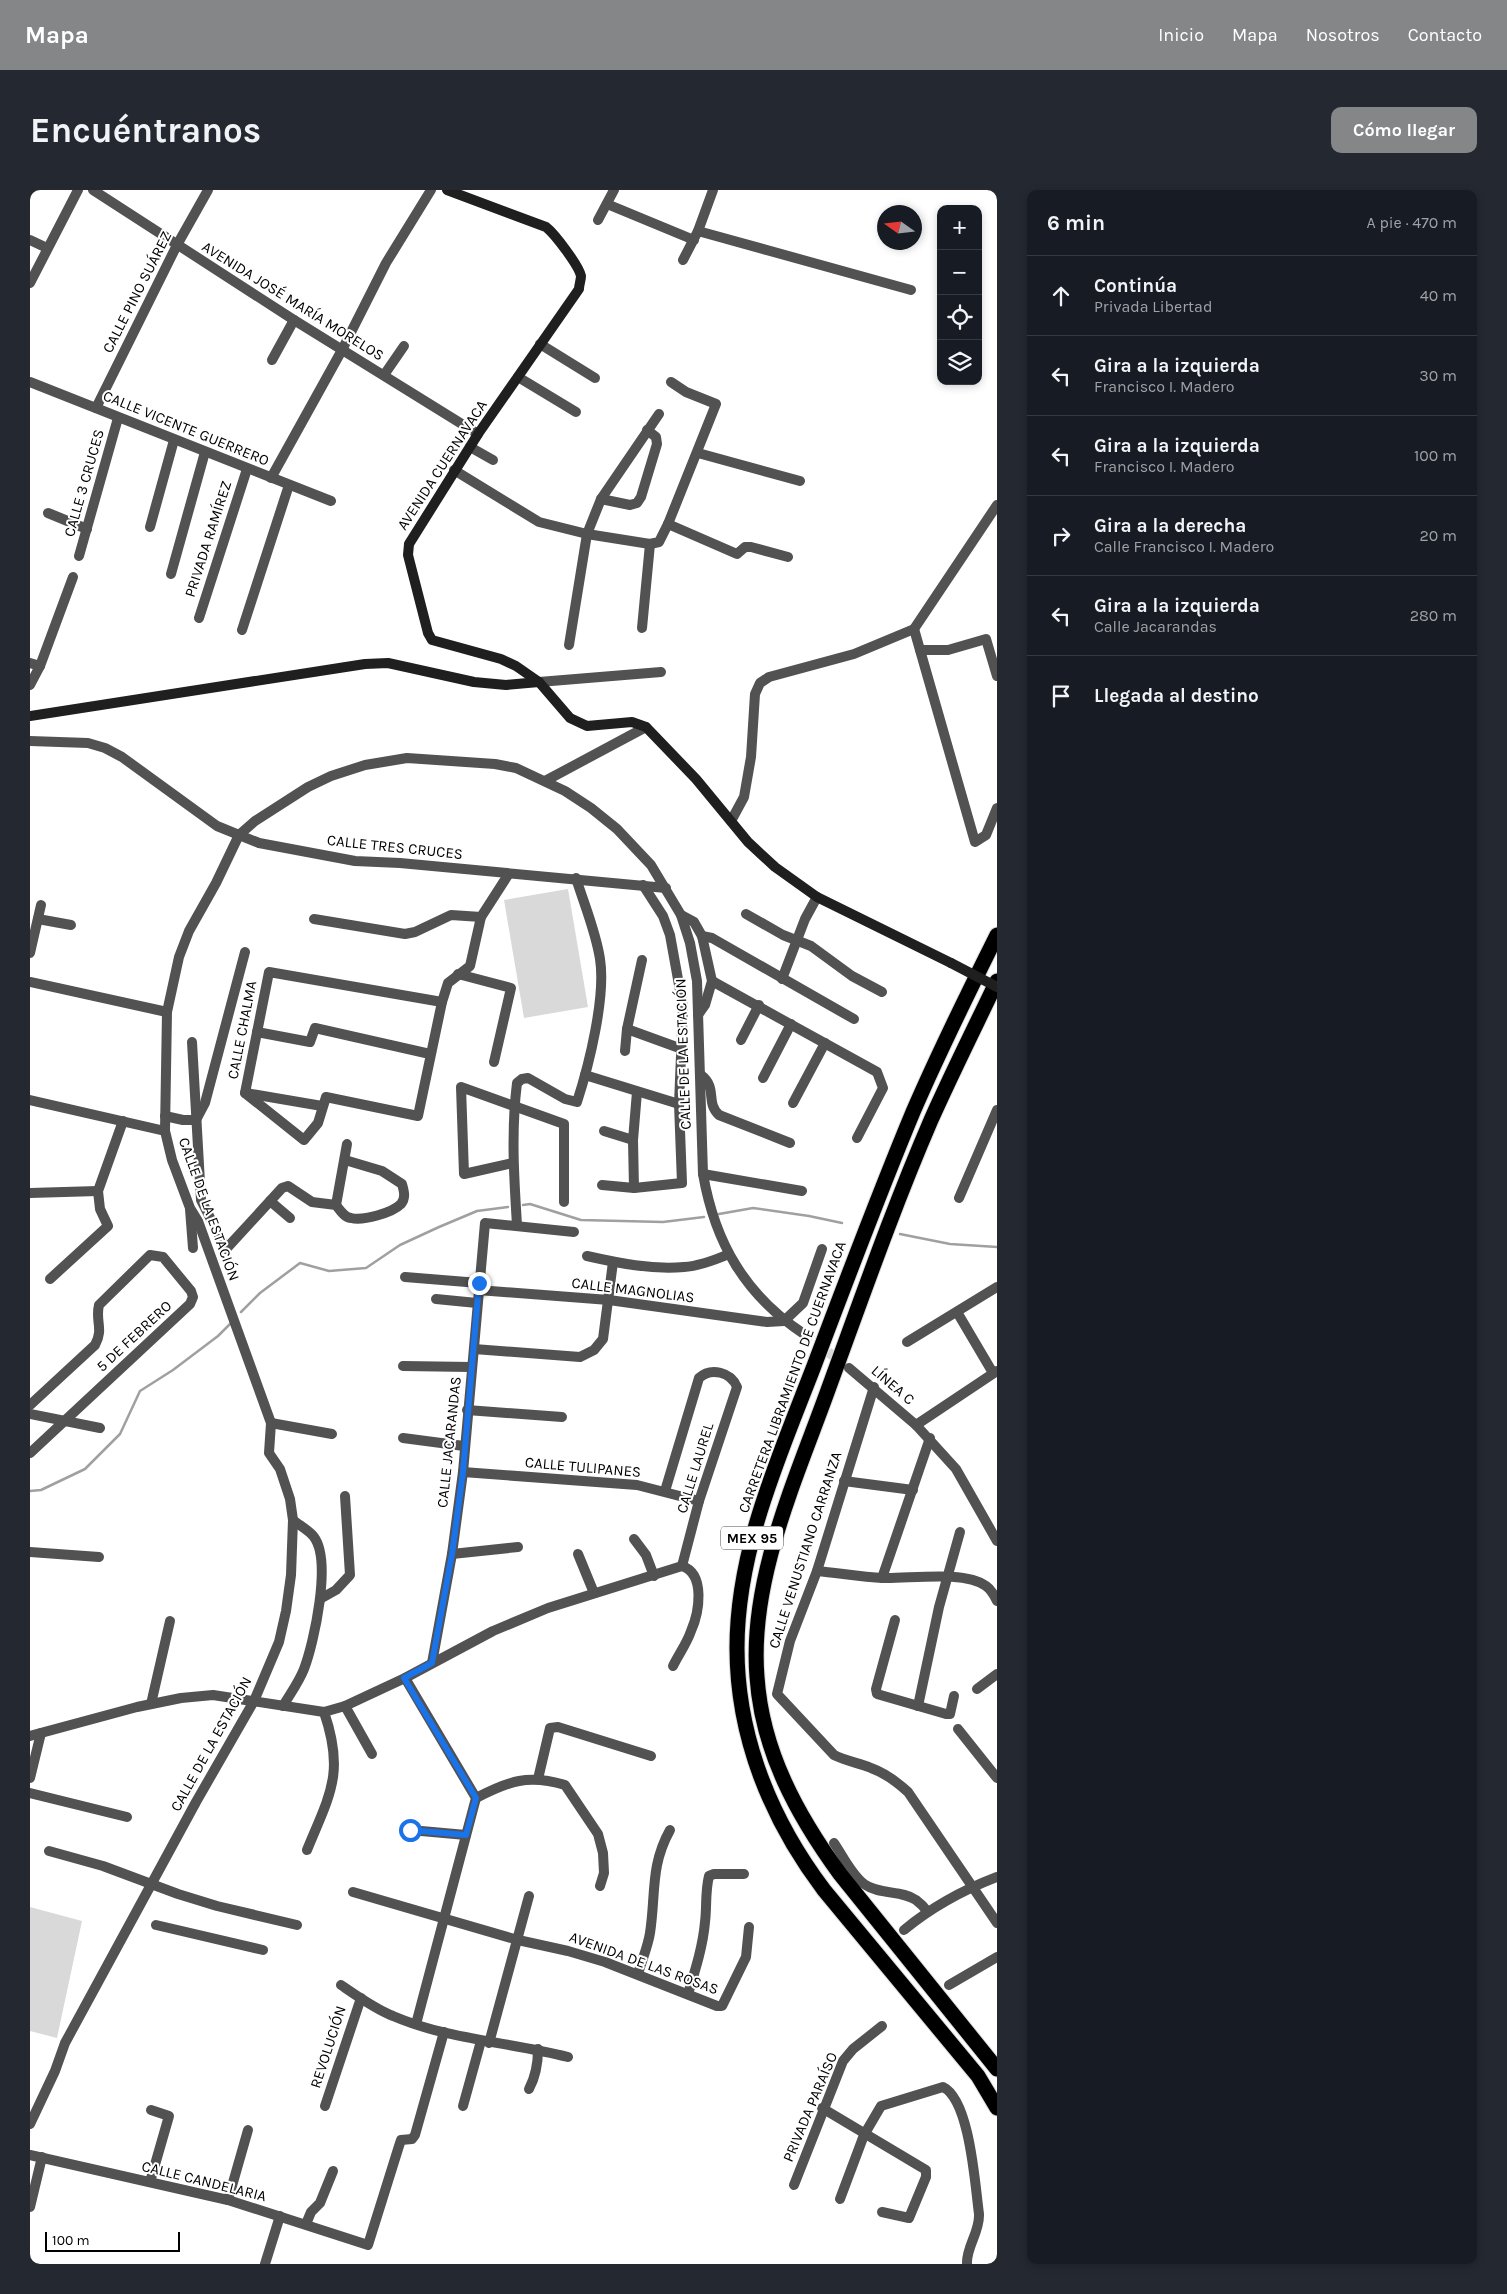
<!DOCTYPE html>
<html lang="es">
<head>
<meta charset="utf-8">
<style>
  :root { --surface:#171b24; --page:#242831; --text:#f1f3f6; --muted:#9ea1a6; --line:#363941; --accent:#858687 }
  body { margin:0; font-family:Karla,sans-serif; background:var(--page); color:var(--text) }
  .controls { position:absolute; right:15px; top:15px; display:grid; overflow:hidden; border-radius:10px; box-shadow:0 2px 8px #0003 }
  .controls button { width:45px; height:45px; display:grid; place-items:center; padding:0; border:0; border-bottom:1px solid var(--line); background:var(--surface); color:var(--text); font:25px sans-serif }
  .compass { position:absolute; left:847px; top:15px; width:45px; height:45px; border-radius:50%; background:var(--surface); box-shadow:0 2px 8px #0003; rotate:284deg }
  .scale { position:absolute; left:15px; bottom:12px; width:135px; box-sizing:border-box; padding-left:5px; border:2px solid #000; border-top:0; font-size:14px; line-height:18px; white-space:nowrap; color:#000; -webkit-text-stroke:4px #fff; paint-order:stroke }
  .stop { position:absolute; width:15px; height:15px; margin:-11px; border:4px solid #1a73e8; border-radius:50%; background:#fff }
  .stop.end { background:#1a73e8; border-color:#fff; box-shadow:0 1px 5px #0008 }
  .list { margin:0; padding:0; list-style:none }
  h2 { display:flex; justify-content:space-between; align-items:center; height:65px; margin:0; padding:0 20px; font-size:21px }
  h2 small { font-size:16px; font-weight:400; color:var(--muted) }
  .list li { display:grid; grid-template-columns:32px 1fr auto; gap:15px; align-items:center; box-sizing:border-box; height:80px; padding:0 20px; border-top:1px solid var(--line) }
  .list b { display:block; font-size:19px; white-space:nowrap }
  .list p { margin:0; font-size:16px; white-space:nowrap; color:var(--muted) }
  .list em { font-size:16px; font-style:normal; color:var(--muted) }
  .icon { flex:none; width:28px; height:28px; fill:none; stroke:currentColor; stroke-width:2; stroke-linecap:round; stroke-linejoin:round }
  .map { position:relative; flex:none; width:967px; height:2074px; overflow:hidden; border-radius:10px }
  header { display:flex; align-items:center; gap:30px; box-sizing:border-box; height:70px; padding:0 25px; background:var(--accent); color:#fff }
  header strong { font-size:24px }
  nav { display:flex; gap:28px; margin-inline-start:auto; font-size:18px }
  .intro { display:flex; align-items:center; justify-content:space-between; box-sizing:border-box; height:120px; padding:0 30px }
  h1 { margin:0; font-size:35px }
  .button { padding:12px 22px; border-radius:10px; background:var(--accent); color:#fff; font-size:18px; font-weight:700 }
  main { display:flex; gap:30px; padding:0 30px }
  aside { flex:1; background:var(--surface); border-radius:10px; box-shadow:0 2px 8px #0003 }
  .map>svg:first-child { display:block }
</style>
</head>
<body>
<header>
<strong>Mapa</strong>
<nav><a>Inicio</a><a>Mapa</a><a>Nosotros</a><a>Contacto</a></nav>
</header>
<div class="intro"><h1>Encuéntranos</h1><a class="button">Cómo llegar</a></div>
<main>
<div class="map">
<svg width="967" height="2074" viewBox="0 0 967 2074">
  <rect width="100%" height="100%" fill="#fff"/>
  <!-- green -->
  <g fill="#d9d9d9">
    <polygon points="538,699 558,817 494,828 474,710"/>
    <polygon points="0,1717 52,1731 27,1848 0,1841"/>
  </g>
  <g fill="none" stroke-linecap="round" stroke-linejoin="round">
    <!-- stream -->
    <g stroke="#a0a0a0" stroke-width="2.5">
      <polyline points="493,1015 500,1014 551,1030 633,1032 674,1027"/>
      <polyline points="689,1024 723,1018 779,1026 812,1033"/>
      <polyline points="870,1044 920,1054 967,1057"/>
      <polyline points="211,1122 230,1103 270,1073 299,1081 336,1078 370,1055 409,1037 447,1021 478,1017"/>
      <polyline points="0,1301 11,1300 55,1279 90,1244 110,1201 143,1180 188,1146 201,1133"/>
    </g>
    <!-- street-tunnel -->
    <polyline stroke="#d9d9d9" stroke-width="10" stroke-dasharray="10 5" stroke-linecap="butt" points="774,1144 813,1173"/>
    <!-- highway casing -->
    <g stroke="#dbdbdb" stroke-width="17">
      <g id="highway">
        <path d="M967 745C938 803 909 862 883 922 848 1006 816 1091 784 1176 749 1267 707 1359 707 1458 707 1547 741 1630 794 1700L948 1886 967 1918"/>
        <path d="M967 791C945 837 922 883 901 930 863 1018 831 1110 798 1200 766 1289 719 1390 727 1487 732 1561 767 1625 810 1684L967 1879"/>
      </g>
    </g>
    <!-- street -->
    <g stroke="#525252" stroke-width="10">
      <polyline points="63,0 264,130 448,244"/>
      <polyline points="577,14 664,50"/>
      <polyline points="568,30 584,0"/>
      <polyline points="668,41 881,100"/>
      <polyline points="0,50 17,58"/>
      <polyline points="653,70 668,41 683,0"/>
      <polyline points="0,93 48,0"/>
      <polyline points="510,154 565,188"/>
      <polyline points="242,170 264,130"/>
      <polyline points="354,185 374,156"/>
      <polyline points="488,187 546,222"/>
      <polyline points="0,192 301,311"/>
      <polyline points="66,218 147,55 178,0"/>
      <polyline points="440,257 463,270"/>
      <polyline points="668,263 770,291"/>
      <polyline points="424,280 509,332 557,344 620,354 629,352 638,334 686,214 656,202 641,192"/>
      <polyline points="241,288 312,160 356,73 401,0"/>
      <polyline points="571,309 600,315 607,313 611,307 627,254 626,247 617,240"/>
      <polyline points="18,323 57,339"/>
      <polyline points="638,334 707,364 715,357 721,357 758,367"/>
      <polyline points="120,337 144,250"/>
      <polyline points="49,366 88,228"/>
      <polyline points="141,384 175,262"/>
      <polyline points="169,428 217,279"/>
      <polyline points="612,438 620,354"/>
      <polyline points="884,439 945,652 956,645 967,618"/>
      <polyline points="212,440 259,295"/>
      <polyline points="539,455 557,344 571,309 629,224"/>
      <polyline points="890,460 918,460 956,449 967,486"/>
      <polyline points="0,473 10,476"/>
      <polyline points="509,492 631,482"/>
      <polyline points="0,495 10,476 43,387"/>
      <polyline points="0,551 58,553 75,558 92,567 187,636 229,653 325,671 370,673 636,698"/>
      <polyline points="515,591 616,537"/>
      <polyline points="701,631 714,607 721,567 725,504 730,493 739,487 824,464 884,439 967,315"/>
      <polyline points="716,724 753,745 781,756 822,786 852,802"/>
      <polyline points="651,725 664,732 672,746 682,791 675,815 668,825"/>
      <polyline points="8,729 41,735"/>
      <polyline points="284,729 375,744 385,742 421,725 451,727"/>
      <polyline points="672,746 682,748 824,829"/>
      <polyline points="0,763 11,715"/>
      <polyline points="428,784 481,798 464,872"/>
      <polyline points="752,789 775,729 787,707"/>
      <polyline points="682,791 847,882 853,898 827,948"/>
      <polyline points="0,792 137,822"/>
      <polyline points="597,839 652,859"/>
      <polyline points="227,842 280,852 285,838 400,864"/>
      <polyline points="711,850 729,815"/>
      <path d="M162 852 171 1010 196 1059 252 998 258 996 282 1012 306 1015C310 1020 314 1027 321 1028 333 1031 362 1023 371 1014 376 1008 374 1001 372 994L352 981 315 970"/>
      <polyline points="595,861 597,839 612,770"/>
      <polyline points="555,885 649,914"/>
      <path d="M671 885C688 898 675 912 689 925L760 953"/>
      <polyline points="733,888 761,834"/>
      <polyline points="215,903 274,950 288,933 296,907 388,926 412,812 418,793 440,776 451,727 478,685"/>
      <polyline points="215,903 239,782 412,812"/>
      <polyline points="216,903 292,916"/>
      <polyline points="0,910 135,941"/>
      <polyline points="763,913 795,853"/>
      <polyline points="135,926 153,930 166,930 175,913 215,762"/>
      <polyline points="574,941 603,950"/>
      <polyline points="483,973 434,984 431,897 534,934 534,1012"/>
      <polyline points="673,984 772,1001"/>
      <polyline points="572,995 604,998 652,993 649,914 653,817 640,745 633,726 613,695"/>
      <polyline points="604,998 603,950 607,902"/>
      <polyline points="0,1003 68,1001"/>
      <polyline points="929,1008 967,920"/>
      <polyline points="240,1011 260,1028"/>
      <polyline points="306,1015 317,954"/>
      <polyline points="160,1019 163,1058"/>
      <path d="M487 1035C484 988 481 941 487 893L492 889 498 888 535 909 547 912C559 875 576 807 570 769 566 742 554 714 546 688"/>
      <path d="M557 1066C588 1073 622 1080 654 1077 670 1076 685 1070 699 1064"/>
      <polyline points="375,1087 449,1093"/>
      <polyline points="20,1089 78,1036 70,1019 68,1001 93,931"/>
      <polyline points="448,1100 579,1110 737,1132 754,1131 773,1113 792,1059"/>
      <polyline points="406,1109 447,1113"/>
      <polyline points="927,1122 963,1183"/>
      <polyline points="877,1152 967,1097"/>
      <polyline points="444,1159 550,1167 564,1160 573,1149 583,1072"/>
      <polyline points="373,1176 441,1177"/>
      <polyline points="819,1178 886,1235 926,1279 967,1351"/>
      <path d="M844 1197 787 1381 760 1451 747 1504 804 1565C816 1571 829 1573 841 1578 855 1583 867 1592 878 1602L967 1733"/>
      <path d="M0 1215 65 1155C74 1139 65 1131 69 1115L120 1065 133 1067 161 1101 163 1107 160 1114 0 1263"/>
      <polyline points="437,1220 532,1227"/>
      <polyline points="0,1224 70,1238"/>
      <polyline points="241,1233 302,1244"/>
      <polyline points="886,1235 967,1181"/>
      <polyline points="373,1248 434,1256"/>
      <polyline points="433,1282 607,1295 669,1311"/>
      <polyline points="814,1291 883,1300"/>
      <path d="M635 1301 669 1188C681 1177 701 1182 707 1197L669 1311 652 1376"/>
      <polyline points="604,1349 616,1365 624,1386"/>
      <polyline points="0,1362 69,1367"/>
      <polyline points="422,1364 488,1357"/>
      <polyline points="548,1364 564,1403"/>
      <path d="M787 1381C809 1383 831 1387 853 1388 879 1389 934 1380 956 1396 962 1400 964 1405 967 1411"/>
      <polyline points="852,1388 900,1248"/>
      <polyline points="290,1409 306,1400 320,1385 315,1306"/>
      <polyline points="865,1430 846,1499 847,1504 916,1524 920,1524 924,1506"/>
      <polyline points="402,1473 422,1364 433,1282 455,1033 544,1042"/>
      <path d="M643 1476C649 1464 657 1453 661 1441 669 1423 676 1384 652 1376"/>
      <polyline points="375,1488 446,1608 386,1834"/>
      <polyline points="947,1499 967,1484"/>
      <polyline points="121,1514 140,1431"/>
      <path d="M253 1516C260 1504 269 1492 274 1479 284 1453 302 1371 284 1347 280 1341 269 1335 263 1330"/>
      <polyline points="315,1516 342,1564"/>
      <polyline points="888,1516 909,1417 930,1342"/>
      <polyline points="928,1539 967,1588"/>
      <polyline points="0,1546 107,1517 151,1508 183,1505 294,1522 315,1516 375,1488 463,1441 518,1418 652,1376"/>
      <polyline points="0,1588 11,1543"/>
      <polyline points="508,1589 520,1538 528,1537 621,1566"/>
      <polyline points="0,1603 97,1627"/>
      <path d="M446 1608C479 1591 498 1584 535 1595L568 1644 573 1663 574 1683 570 1696"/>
      <polyline points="380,1640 436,1645"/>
      <path d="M804 1653C813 1666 821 1684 834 1694 849 1705 872 1700 886 1710 890 1713 894 1717 897 1721"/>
      <path d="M277 1660C300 1604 315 1583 294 1522"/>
      <polyline points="19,1661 73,1676 148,1704 187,1716 267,1735"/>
      <polyline points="323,1702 488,1750 538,1761 575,1772 687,1816 692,1816 716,1767 719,1737"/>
      <polyline points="126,1735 233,1760"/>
      <path d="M874 1740C902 1717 933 1700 967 1687"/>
      <path d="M608 1784C612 1770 618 1756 620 1743 626 1704 620 1676 640 1640"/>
      <path d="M311 1795C327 1806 345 1819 363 1826 419 1850 480 1852 538 1867"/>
      <polyline points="919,1795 967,1767"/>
      <path d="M658 1804C665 1781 673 1756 675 1732 677 1716 675 1702 679 1686L684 1684H714"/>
      <polyline points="459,1853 499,1706"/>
      <path d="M499 1899C506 1886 508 1874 508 1859"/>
      <polyline points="295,1916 331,1808"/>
      <polyline points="433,1916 451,1851"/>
      <polyline points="792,1918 896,1980 896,1987 879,2028 852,2022"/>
      <path d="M0 1934 25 1881 35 1853 166 1612 224 1511 249 1452 256 1421 261 1385 263 1330 260 1309 250 1279 239 1263 241 1233 168 1031 160 1018 142 970 135 941 137 822 149 767 159 741 186 693 209 645 225 631 278 597 301 586 335 575 377 568 465 574 486 578 535 601 561 618 587 639 621 675 651 725 660 753 667 791 673 984C685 1053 715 1105 774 1144"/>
      <polyline points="0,1965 198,2010 338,2055 369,1956 371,1950 382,1949 385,1945 414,1842"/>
      <polyline points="120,1992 139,1926 121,1920"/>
      <polyline points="764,1995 813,1871 823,1859 852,1836"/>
      <path d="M810 2009 834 1945 851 1916 913 1897C940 1910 945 1995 949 2024 950 2042 936 2057 937 2074"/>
      <polyline points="198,2010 218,1940"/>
      <polyline points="0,2017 12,1967"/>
      <polyline points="276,2034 281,2022 290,2013 303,1981"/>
      <polyline points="235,2074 250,2026"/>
    </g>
    <!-- secondary -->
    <g stroke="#1f1f1f" stroke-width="10">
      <path d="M417 0 516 37C525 44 549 76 551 86 551 90 549 95 549 99L448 244 379 354 378 365 398 443 402 450 471 469 486 476 509 492 540 528 557 536 602 532 616 537 666 589 718 652 745 677 787 707 921 773"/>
      <polyline points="0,526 335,474 358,473 444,492 476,495 509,492"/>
    </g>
    <!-- highway -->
    <use href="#highway" stroke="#000" stroke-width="15"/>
    <!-- secondary-bridge -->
    <polyline stroke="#1f1f1f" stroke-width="10" points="921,773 967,797"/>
  </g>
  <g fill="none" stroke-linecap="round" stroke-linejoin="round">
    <!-- route -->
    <polyline stroke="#1a73e8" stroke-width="6" points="380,1640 436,1645 446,1608 374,1488 402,1473 422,1364 433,1282 449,1093"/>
  </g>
  <g text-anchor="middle" stroke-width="4" stroke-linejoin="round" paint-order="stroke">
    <!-- shield labels -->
    <rect fill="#fff" stroke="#4c4c4c" stroke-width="1" x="691" y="1336.5" width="62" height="23" rx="4"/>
    <g font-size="14" font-weight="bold" fill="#000">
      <text x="722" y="1353">MEX 95</text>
    </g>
    <!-- street labels -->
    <g font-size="15" fill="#000" stroke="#fff">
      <text transform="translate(107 102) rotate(-63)" y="5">CALLE PINO SUÁREZ</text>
      <text transform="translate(263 111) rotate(32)" y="5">AVENIDA JOSÉ MARÍA MORELOS</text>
      <text transform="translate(156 238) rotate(22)" y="5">CALLE VICENTE GUERRERO</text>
      <text transform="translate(412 275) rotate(-57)" y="5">AVENIDA CUERNAVACA</text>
      <text transform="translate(54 293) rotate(-74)" y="5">CALLE 3 CRUCES</text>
      <text transform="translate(178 349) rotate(-72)" y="5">PRIVADA RAMÍREZ</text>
      <text transform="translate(365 657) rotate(6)" y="5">CALLE TRES CRUCES</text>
      <text transform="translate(212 840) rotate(-79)" y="5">CALLE CHALMA</text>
      <text transform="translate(653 864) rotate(-92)" y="5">CALLE DE LA ESTACIÓN</text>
      <text transform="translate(179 1019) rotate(70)" y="5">CALLE DE LA ESTACIÓN</text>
      <text transform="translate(603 1100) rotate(7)" y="5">CALLE MAGNOLIAS</text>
      <text transform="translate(104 1146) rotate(-43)" y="5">5 DE FEBRERO</text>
      <text transform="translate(762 1187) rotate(-70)" y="5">CARRETERA LIBRAMIENTO DE CUERNAVACA</text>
      <text transform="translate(863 1195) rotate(41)" y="5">LÍNEA C</text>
      <text transform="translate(419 1252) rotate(-84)" y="5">CALLE JACARANDAS</text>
      <text transform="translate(553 1277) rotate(5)" y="5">CALLE TULIPANES</text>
      <text transform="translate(665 1278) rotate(-73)" y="5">CALLE LAUREL</text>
      <text transform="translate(775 1360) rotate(-72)" y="5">CALLE VENUSTIANO CARRANZA</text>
      <text transform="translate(181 1554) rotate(-61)" y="5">CALLE DE LA ESTACIÓN</text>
      <text transform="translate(614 1773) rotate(20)" y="5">AVENIDA DE LAS ROSAS</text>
      <text transform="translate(298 1857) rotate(-72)" y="5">REVOLUCIÓN</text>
      <text transform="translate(780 1917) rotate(-67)" y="5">PRIVADA PARAÍSO</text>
      <text transform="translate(174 1991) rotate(14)" y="5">CALLE CANDELARIA</text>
    </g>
  </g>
</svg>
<div class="controls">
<button>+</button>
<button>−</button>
<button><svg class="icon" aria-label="locate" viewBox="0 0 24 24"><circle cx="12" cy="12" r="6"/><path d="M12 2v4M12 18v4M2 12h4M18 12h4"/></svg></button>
<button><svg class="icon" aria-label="layers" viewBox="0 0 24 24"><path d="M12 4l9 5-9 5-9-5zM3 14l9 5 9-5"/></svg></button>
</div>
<svg class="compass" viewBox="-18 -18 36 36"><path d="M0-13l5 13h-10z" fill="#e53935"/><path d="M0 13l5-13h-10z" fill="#9ea1a6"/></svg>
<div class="scale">100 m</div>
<div class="stop" style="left:380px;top:1640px"></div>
<div class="stop end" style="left:449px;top:1093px"></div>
</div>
<aside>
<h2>6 min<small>A pie · 470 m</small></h2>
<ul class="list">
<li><svg class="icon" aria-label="ahead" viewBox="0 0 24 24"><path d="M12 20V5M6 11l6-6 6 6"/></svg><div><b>Continúa</b><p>Privada Libertad</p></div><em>40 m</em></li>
<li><svg class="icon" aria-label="left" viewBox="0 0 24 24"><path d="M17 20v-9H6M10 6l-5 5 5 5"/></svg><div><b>Gira a la izquierda</b><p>Francisco I. Madero</p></div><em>30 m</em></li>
<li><svg class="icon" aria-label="left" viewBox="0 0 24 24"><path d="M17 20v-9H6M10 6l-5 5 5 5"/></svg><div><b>Gira a la izquierda</b><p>Francisco I. Madero</p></div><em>100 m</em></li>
<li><svg class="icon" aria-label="right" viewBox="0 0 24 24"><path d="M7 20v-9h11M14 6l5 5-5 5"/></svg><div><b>Gira a la derecha</b><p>Calle Francisco I. Madero</p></div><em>20 m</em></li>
<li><svg class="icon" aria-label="left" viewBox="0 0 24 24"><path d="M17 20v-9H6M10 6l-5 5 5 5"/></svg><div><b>Gira a la izquierda</b><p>Calle Jacarandas</p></div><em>280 m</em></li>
<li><svg class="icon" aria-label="arrive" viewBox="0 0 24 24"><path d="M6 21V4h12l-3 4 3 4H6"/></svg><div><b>Llegada al destino</b></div></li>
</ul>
</aside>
</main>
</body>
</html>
